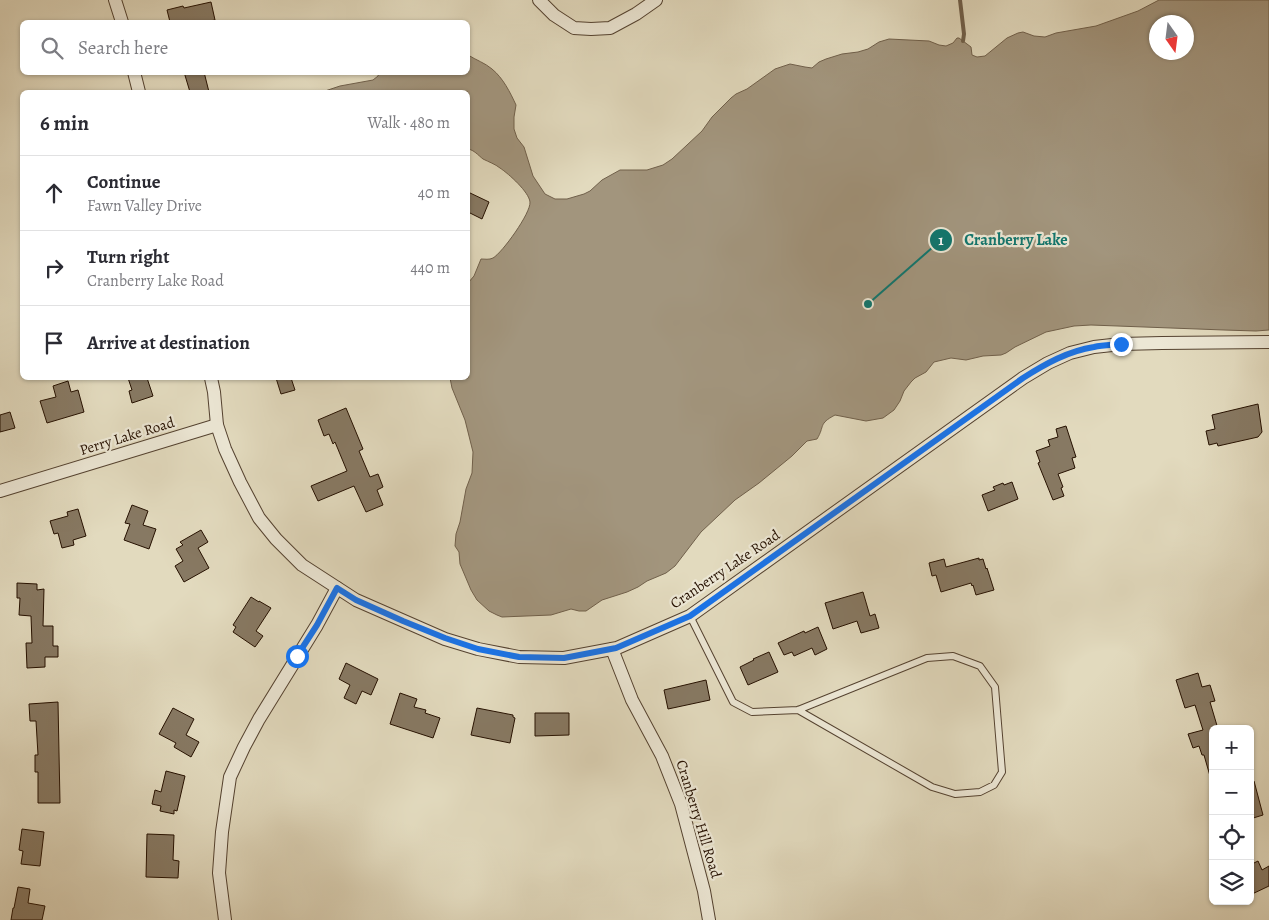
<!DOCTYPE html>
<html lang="en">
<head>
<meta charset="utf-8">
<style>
  :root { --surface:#fff; --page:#f7f7f7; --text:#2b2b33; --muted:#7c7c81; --line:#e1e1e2 }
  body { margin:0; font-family:Alegreya,serif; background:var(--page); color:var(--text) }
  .controls { position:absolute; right:15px; bottom:15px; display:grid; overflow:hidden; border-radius:8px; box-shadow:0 1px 4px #0004 }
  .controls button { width:45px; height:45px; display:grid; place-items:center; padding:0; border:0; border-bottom:1px solid var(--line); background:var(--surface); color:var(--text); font:25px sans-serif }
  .compass { position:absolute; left:1149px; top:15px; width:45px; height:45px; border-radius:50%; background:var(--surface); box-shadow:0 1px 4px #0004; rotate:166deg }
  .stop { position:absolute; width:15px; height:15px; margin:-11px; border:4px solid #1a73e8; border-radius:50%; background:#fff }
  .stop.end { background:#1a73e8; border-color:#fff; box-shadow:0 1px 5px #0008 }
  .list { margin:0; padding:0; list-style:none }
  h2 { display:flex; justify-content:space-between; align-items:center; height:65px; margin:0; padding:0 20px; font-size:21px }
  h2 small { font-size:16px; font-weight:400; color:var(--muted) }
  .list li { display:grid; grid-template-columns:32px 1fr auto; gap:15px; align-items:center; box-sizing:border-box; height:75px; padding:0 20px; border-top:1px solid var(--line) }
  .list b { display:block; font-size:19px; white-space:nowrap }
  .list p { margin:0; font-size:16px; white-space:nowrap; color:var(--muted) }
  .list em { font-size:16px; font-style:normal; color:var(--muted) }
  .icon { flex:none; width:28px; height:28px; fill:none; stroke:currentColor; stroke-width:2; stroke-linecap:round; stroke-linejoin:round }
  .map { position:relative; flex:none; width:1269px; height:920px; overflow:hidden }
  .search { position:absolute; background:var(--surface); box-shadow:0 1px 4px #0004; left:20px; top:20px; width:450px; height:55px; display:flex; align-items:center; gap:12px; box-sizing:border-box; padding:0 18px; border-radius:8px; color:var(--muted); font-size:19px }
  .panel { position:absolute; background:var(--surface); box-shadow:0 1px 4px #0004; left:20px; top:90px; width:450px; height:290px; border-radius:8px }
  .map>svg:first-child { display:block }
</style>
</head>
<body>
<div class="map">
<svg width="1269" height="920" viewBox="0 0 1269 920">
  <rect width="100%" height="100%" fill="#e2dabe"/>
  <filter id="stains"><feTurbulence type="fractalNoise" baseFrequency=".004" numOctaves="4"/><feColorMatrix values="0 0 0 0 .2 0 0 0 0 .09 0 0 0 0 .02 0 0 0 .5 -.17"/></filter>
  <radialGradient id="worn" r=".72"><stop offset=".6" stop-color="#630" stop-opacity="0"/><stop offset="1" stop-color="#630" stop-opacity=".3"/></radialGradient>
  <!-- water -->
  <path fill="#a2957d" stroke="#70604b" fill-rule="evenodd" d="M1159 0H1269V330L1256 331 1224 330 1091 325 1074 326 1046 332 1015 347 1006 353 1001 355 983 356 966 360 951 358 934 362 926 372 915 378 911 382 904 391 900 401 894 410 883 418 866 421 835 415C818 424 825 426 817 439L807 441 792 456 759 483 735 500 701 532 675 566 666 573 647 581 638 587 627 592 602 600 586 611H579L571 609 551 615 502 617 497 615 489 611 477 600 471 590 460 564 459 552 455 546 456 534 460 522 466 489 472 473 473 452 465 420 452 388 450 378H468V283L474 276 481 259C485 259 489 260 493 258 502 253 531 213 530 202 529 192 509 174 500 168 495 164 489 162 483 159 478 155 474 150 468 149V92H322L340 86 373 80 378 76 379 73 468 72V55C476 60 485 63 492 69 503 78 510 92 516 105L514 117V129L517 138 524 147 533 176 545 194 555 199H567L584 194 590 191 602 180 620 170H647L663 165 672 159 702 131 712 117 731 98 736 94 747 89 775 69 790 64 805 67 812 68 819 62 826 59 842 54 858 52 868 49 879 42 889 39 929 41 939 45 946 46 953 43 957 38H959L971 47 972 55 977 57 985 56 1007 38 1018 33 1023 32 1034 36 1045 37 1056 33 1096 26 1138 11ZM1156 22H1186V52H1156Z"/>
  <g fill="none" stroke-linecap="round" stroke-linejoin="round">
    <!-- stream -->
    <polyline stroke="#70604b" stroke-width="4" points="960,0 964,34 963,41"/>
  </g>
  <!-- building -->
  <g fill="#877963" stroke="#251000">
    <polygon points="211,2 215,20 204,22 170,22 167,10 183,6 184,8"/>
    <polygon points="184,72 204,72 209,92 190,92"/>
    <polygon points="468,192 489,202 482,219 468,212"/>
    <polygon points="128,378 147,378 153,396 132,403 129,391 132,390"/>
    <polygon points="276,378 291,378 295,390 281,394"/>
    <polygon points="68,381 71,392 78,390 84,412 47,423 40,401 56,397 53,386"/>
    <polygon points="1258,404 1262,432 1258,437 1218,446 1217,443 1209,445 1206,431 1215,429 1212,415"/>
    <polygon points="346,408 363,449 359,451 370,477 378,474 383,487 377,490 383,505 366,512 354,486 318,501 311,486 347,471 335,442 333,444 329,434 324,436 318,420"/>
    <polygon points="10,412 15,428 0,432 0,415"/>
    <polygon points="1066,426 1076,457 1072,458 1075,468 1058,474 1063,487 1061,488 1064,496 1053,500 1038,463 1040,462 1036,451 1050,446 1048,440 1058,437 1056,429"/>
    <polygon points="1012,482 1018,499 988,511 982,495 995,490 993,487 1003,483 1004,485"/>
    <polygon points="132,505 148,511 143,525 156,529 149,549 124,540 130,524 125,523"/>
    <polygon points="78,509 86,536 73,540 74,545 62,548 58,533 54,534 50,521 68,516 67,512"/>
    <polygon points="201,530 208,542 198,548 209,568 184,582 175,566 183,561 176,549 183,545 180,542"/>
    <polygon points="979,558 979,560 983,559 986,569 987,568 994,590 976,595 973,585 972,586 971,583 941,592 936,575 932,576 929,563 944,559 946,567"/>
    <polygon points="17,583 37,584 37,590 44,589 43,626 53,626 53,646 58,646 58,657 45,657 45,667 27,668 26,643 32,643 31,616 19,615 20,598 17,598"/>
    <polygon points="863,592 870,616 875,614 879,628 861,633 857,621 833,629 825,603"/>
    <polygon points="251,597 259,602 259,601 271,608 256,631 263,636 255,647 233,632 236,627 233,625"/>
    <polygon points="818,627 827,649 815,655 812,648 794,656 792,652 784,655 778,643 804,631 805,633"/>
    <polygon points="769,652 778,672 748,685 740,667 754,660 753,659"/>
    <polygon points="346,663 378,679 371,695 362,691 356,704 344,698 350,685 339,679"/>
    <polygon points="1198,673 1202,687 1210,685 1215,701 1210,702 1218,729 1213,729 1213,775 1210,776 1204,755 1202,755 1199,746 1193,748 1188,734 1203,730 1195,705 1185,708 1176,680"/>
    <polygon points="706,680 710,700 668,709 664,690"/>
    <polygon points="400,693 417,699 414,707 426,710 425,713 440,718 433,738 390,724"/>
    <polygon points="58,702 60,803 38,803 38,772 35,772 35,755 38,755 36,721 30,721 29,704"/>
    <polygon points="173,708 194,719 186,735 199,742 191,757 174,747 176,743 159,734"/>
    <polygon points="477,708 513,715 513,717 515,718 510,743 471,735"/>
    <polygon points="535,713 569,713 569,735 535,736"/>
    <polygon points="166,771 185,776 177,811 174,810 174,814 160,811 161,806 152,804 155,790 161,792"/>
    <polygon points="1254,781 1263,815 1250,819 1250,782"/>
    <polygon points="22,829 44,832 40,866 21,864 23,851 19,850"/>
    <polygon points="147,834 174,835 173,860 179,861 178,878 146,877"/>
    <polygon points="1258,861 1262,870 1269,866 1269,886 1250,895 1250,865"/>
    <polygon points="18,887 30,889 28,903 45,906 42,920 11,920 13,908 14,908"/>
  </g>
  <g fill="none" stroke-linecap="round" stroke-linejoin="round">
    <!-- service casing -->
    <g stroke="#544230" stroke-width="8">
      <polyline id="service" points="690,616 733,702 752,712 798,710 927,658 953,656 980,666 995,687 1002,772 994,785 980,792 955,794 932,787 798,710"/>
    </g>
    <!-- minor casing -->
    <g stroke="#544230" stroke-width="14">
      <g id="minor">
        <polyline points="115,0 122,22"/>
        <polyline points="539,0 554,15 574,28 591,29 610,28 636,14 656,0"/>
        <polyline points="134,72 139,92"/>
        <polyline points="211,378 214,392 217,425 225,449 240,482 259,518 276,539 302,565 356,600 445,639 478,649 519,657 564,658 617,648 690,616 1023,378 1048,363 1070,353 1094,347 1121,344 1162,343 1269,342"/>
        <polyline points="0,491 217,425"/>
        <polyline points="612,649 632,700 662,756 681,804 704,891 709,920"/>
        <polyline points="225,920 219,873 222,832 230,777 244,747 259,719 317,625 337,588"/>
      </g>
    </g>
    <!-- service -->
    <use href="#service" stroke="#ece7d5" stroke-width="6"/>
    <!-- minor -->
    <use href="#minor" stroke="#ece7d5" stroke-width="12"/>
  </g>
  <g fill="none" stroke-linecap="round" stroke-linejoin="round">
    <!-- route -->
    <path stroke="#1a73e8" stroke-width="6" d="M297 656 317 625 337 588 356 600 403 621 445 638 478 649 519 657 564 658 616 648 690 616 1023 378C1045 364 1068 351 1094 347 1103 345 1112 345 1121 344"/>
  </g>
  <g text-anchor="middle" stroke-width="4.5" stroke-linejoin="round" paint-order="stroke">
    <!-- street labels -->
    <g font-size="15" fill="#251000" stroke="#ece7d5">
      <text transform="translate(127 436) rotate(-17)" y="5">Perry Lake Road</text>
      <text transform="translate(725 569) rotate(-34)" y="5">Cranberry Lake Road</text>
      <text transform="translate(699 819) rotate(73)" y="5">Cranberry Hill Road</text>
    </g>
  </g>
  <!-- callouts -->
  <path fill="none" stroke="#0f766e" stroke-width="2" d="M868 304L941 240"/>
  <g fill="#0f766e" stroke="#ece7d5" stroke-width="2">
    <circle cx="868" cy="304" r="5"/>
    <circle cx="941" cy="240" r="12"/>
  </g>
  <g font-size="15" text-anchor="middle" font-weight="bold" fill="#fff">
    <text x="941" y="245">1</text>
  </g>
  <g font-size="16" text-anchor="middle" font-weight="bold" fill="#0f766e" stroke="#ece7d5" stroke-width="4.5" stroke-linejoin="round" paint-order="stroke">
    <text x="1016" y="245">Cranberry Lake</text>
  </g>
  <rect width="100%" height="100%" filter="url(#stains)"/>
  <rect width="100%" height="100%" fill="url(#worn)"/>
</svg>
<div class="controls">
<button>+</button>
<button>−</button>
<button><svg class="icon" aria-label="locate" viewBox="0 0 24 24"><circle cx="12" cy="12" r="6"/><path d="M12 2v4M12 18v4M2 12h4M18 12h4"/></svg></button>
<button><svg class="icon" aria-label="layers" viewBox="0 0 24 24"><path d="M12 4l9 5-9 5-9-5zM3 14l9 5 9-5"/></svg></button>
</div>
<svg class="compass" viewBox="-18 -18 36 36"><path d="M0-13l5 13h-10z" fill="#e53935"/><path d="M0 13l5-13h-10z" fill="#7c7c81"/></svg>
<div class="stop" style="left:297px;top:656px"></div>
<div class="stop end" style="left:1121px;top:344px"></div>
<div class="search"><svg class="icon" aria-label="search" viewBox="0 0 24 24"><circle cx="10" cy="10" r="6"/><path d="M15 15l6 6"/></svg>Search here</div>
<section class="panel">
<h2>6 min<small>Walk · 480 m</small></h2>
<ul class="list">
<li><svg class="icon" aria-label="ahead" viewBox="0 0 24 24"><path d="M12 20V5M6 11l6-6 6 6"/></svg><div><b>Continue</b><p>Fawn Valley Drive</p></div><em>40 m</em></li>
<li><svg class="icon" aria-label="right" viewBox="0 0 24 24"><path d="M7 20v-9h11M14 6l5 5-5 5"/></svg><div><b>Turn right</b><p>Cranberry Lake Road</p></div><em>440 m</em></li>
<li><svg class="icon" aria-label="arrive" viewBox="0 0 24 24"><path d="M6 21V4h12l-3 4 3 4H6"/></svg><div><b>Arrive at destination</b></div></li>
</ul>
</section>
</div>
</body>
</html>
